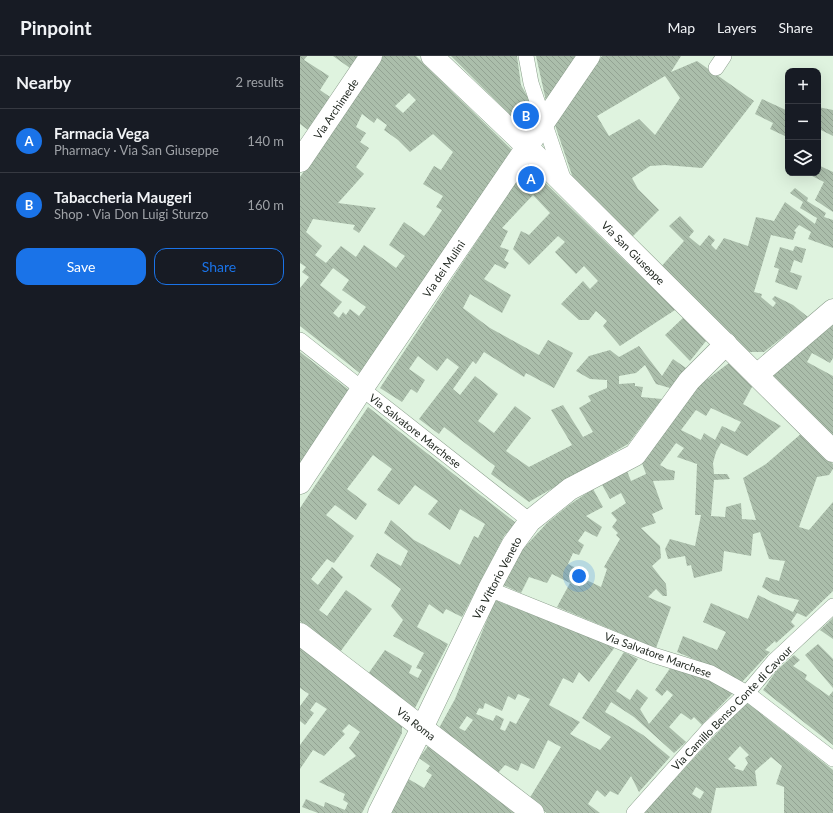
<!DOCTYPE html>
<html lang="en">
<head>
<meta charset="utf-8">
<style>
  :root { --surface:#171b24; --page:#242831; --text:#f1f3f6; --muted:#9ea1a6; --line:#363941; --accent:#1a73e8 }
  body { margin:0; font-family:Lato,sans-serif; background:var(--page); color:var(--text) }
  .controls { position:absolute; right:12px; top:12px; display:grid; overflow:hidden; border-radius:8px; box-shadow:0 4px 16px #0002 }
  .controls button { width:36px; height:36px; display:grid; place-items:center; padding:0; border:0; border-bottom:1px solid var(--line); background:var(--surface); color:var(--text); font:20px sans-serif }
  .you { position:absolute; left:279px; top:520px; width:14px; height:14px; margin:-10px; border:3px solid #fff; border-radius:50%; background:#1a73e8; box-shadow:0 0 0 6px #1a73e833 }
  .badge { display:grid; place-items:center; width:26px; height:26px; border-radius:50%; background:var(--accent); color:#fff; font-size:13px; font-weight:700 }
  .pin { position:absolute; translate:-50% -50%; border:2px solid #fff; box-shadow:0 1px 4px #0006 }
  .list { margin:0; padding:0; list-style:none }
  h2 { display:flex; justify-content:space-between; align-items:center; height:52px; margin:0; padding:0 16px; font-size:17px }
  h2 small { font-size:13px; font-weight:400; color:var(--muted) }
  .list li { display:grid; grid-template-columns:26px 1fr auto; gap:12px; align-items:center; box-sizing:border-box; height:64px; padding:0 16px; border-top:1px solid var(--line) }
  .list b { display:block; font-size:15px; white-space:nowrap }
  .list p { margin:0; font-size:13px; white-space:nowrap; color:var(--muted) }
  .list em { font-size:13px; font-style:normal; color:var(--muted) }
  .actions { display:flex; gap:8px; padding:12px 16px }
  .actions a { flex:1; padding:9px 0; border:1px solid var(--accent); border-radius:12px; text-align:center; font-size:14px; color:var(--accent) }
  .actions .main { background:var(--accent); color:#fff }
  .icon { flex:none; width:22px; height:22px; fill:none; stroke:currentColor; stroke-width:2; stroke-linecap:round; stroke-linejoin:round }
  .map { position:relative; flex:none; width:533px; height:757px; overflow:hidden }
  header { display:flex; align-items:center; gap:24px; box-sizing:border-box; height:56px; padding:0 20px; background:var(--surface); border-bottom:1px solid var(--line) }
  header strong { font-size:19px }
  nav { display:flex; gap:22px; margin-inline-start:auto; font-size:14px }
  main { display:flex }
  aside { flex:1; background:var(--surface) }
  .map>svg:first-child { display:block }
</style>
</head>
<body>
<header>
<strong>Pinpoint</strong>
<nav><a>Map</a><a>Layers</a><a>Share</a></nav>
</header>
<main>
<aside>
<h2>Nearby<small>2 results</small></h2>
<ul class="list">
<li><span class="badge">A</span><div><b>Farmacia Vega</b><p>Pharmacy · Via San Giuseppe</p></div><em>140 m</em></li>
<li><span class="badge">B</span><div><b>Tabaccheria Maugeri</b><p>Shop · Via Don Luigi Sturzo</p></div><em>160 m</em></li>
</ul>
<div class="actions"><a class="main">Save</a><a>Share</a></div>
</aside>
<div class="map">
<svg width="533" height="757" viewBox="0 0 533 757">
  <defs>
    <pattern id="building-back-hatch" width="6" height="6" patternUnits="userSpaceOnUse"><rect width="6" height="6" fill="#abbeab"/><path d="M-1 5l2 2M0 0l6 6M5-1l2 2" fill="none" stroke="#93a393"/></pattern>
  </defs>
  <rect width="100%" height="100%" fill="#dff3df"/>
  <!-- building -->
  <g fill="url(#building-back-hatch)" fill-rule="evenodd">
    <polygon points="0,0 7,0 4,4 29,20 20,34 30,41 8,74 0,68"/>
    <polygon points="33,0 58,0 50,12"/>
    <path d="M83 0H116L212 94 61 318 0 270V232L9 221 2 216 6 211 0 207V121ZM109 37 116 44 103 57 95 50ZM62 58 74 67 77 62 87 69 84 74 98 84 110 96 133 78 153 96 141 114 134 110 123 128 143 140 136 151 142 154 129 174 124 180 104 166 89 189 105 200 96 212 64 189 56 201 41 190 26 207 15 199 22 190 6 176 13 163 55 169 53 173 59 177 76 152 38 147 64 118 56 111 69 92 60 86 66 77 56 71ZM33 212 49 224 42 234 66 251 59 260 50 253 46 259 43 256 39 262 33 257 42 246 20 229Z"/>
    <polygon points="151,0 217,0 221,29 236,56 224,73"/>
    <polygon points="236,0 276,0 246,45"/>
    <path d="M302 0H381L371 16 397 5 454 45 402 112 365 109 350 110 332 122 338 133 359 154 330 183 276 131 255 69ZM365 20 380 42 355 79 339 63 309 80 297 60Z"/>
    <polygon points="462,43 488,55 487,81 470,73 473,67 455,58"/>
    <polygon points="518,51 533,54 533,80 519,73 521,68 518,67"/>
    <polygon points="227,109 375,254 320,290 303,270 307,265 296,255 289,264 279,264 261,248 283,225 290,233 298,225 284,210 276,218 255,196 265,186 258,180 229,209 213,193 221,175 229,179 250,157 233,139 202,172 208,175 200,191 209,194 204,204 209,207 205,213 195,208 184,223 211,239 202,257 170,238 163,252 190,272 239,299 248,284 273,297 254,332 226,317 224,321 184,296 176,308 173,305 153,333 160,339 175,320 198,338 178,365 194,377 215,350 231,362 206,395 229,411 272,389 251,354 263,349 283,381 293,376 279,352 291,345 288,340 307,332 307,324 290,323 276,315 289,300 310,294 319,301 339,290 362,320 373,303 386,312 370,332 356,328 345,309 336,317 319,320 319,328 335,327 335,330 343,331 341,341 362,343 328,388 229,446 191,418 195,410 144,371 139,378 119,363 159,311 147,302 137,315 118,300 109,313 125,324 117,337 111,333 102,346 80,332"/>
    <polygon points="518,109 533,116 533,156 515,144 524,126 508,118 509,117 518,117"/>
    <polygon points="495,132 508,142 507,145 526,157 524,161 533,164 533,192 508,183 511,176 499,169 494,175 496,176 493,184 471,179 454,236 462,238 461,241 473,251 476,247 472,243 475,240 493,249 508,261 464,296 445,296 359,213 384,185 369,170 380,160 394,175 389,181 400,190 409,179 415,184 411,189 416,194 424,182 448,190 456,161 474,165 485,146 515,168 517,162 500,152 503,146 490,137"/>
    <polygon points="495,190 506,193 502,207 494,204 490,216 502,220 497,234 475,226 479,213 474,211 480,191 493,195"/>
    <polygon points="383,262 406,285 390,305 365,279"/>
    <polygon points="533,266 533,302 530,307 512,297 507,306 533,320 533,380 471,318"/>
    <polygon points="0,296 49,334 0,407"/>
    <path d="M429 307 453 329 443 348 481 370 447 400 421 387 416 396 413 407 414 418H427L430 423 414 424 411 460 425 461 426 451 441 447 442 463 456 464 443 422 466 408 502 377 533 408V413L529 419 517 421 499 471 509 474 533 446V535L506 561 497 557 491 566 495 570 476 587 475 585 465 594 470 596 442 626 429 618 377 596 383 580 417 594 426 576 403 566 411 547 448 563 458 539 493 556 499 544 473 538 462 531 466 521 479 525 485 505 469 503 460 476 453 478 451 500 424 495 422 515 394 522 391 509 387 510 385 500 368 503 365 493 370 483 395 490 401 459H395L397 408 377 401 384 392 376 387 360 409 367 413 375 415 374 424 353 425 363 453 352 458 356 467 341 472 360 490 361 502 352 510 366 528 367 540H363L356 533 348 541 371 551 356 592 257 551 270 527 252 518 247 527 229 521 221 537 203 529 221 495 247 467 269 449 293 433 303 451 286 460 302 471 297 481 285 475 278 485 284 489 279 499 273 497 268 508 276 512 274 518 301 531 307 513 304 511 320 483 316 479 318 477 312 471 317 464 311 457 326 447 321 437 310 443 301 427 327 415 331 425 346 418 342 407 397 331ZM411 352 441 366 435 376 422 370 415 384 404 377 401 384 381 374 396 354 406 360Z"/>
    <polygon points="68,351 216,467 204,480 162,561 146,553 143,558 129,548 117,571 148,588 114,654 68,618 85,594 112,610 109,617 118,622 122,614 116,612 124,597 93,580 103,564 91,550 101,533 70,510 77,497 101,510 108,495 84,477 91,464 114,484 160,509 174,480 178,482 185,468 160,453 150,474 128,458 138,445 115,429 99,449 77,434 92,413 73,399 47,433 67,448 56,464 35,449 26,459 54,480 34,507 27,503 11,523 18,529 32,511 43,521 19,554 27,560 46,534 72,553 40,596 0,565 0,452"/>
    <path d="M195 544 315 591 289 626 279 616 273 627 263 622 249 649 280 666 270 678 300 694 311 681 282 662 324 596 338 603 316 635 330 644 337 633 348 642 340 653 349 668 373 639 367 634 362 640 355 634 371 611 411 623 433 637 402 669 394 661 391 664 381 657 369 671 386 686 374 697 334 661 311 646 305 656 343 679 370 701 339 736 331 720 318 739 310 735 305 741 297 734 288 748 300 757H247L229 743 261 691 248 684 234 713 221 707 218 715 205 709 198 717 139 672 155 643ZM218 638 230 643 216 668 210 665 205 675 200 673 204 663 196 659 193 665 176 658 179 652 183 653 185 647 202 655 208 640 215 644ZM167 660 173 664 165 675 159 672Z"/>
    <polygon points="533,562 533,583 520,574"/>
    <polygon points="518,588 533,603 533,632 505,599"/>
    <polygon points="0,590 102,668 102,677 62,757 18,757 2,751 6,743 24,751 25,746 45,754 48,747 43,744 45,738 19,726 56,700 49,692 60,676 49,668 42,675 45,678 24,700 13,694 0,713 0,689 27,653 16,646 10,654 14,657 5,669 0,665 0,650 9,638 0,632"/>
    <polygon points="494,599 500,604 493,610 507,619 505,623 529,640 533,635 533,689 463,634 477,614"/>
    <path d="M446 646 533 714V757H484V731L476 728 482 710 471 701 455 715 457 730 416 732 411 757H343ZM440 690 449 699 445 702 448 707 443 715 434 712 436 710 428 703ZM396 731 404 736 400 743 392 738Z"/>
    <polygon points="129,689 217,757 87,757 105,721 124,732 132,719 126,715 130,710 119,702"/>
  </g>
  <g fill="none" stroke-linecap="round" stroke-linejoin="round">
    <!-- street casing -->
    <g stroke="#8b9e8c" stroke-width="16">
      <g id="street">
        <polyline points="226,0 231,27 264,125"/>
        <polyline points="416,12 424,0"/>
        <polyline points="0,284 230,465"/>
        <polyline points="189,533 353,599 411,617 447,637 533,703"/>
        <polyline points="334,757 409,673 447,637 474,605 533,550"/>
      </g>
    </g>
    <!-- secondary casing -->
    <g stroke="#8b9e8c" stroke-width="23">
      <g id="secondary">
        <polyline points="132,0 216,80 533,395"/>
        <polyline points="0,105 71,0"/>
        <polyline points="457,319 533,254"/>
        <polyline points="0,427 62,333 289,0"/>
        <polyline points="0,578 233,757"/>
        <polyline points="79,757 122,672 189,533 213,488 230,465 270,433 335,399 389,325 426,288"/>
      </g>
    </g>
    <!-- street -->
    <use href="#street" stroke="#fff" stroke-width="15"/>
    <!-- secondary -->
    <use href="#secondary" stroke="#fff" stroke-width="22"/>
  </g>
  <g text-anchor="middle" stroke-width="3.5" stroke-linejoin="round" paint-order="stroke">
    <!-- street labels -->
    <g font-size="11" fill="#222922" stroke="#fff">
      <text transform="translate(36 53) rotate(-56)" y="4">Via Archimede</text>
      <text transform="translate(333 197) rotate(45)" y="4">Via San Giuseppe</text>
      <text transform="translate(144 213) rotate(-56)" y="4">Via dei Mulini</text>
      <text transform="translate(115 375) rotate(38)" y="4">Via Salvatore Marchese</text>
      <text transform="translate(197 522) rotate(-62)" y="4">Via Vittorio Veneto</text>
      <text transform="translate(358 599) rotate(20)" y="4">Via Salvatore Marchese</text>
      <text transform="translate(432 652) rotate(-46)" y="4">Via Camillo Benso Conte di Cavour</text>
      <text transform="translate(116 668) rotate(38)" y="4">Via Roma</text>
    </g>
  </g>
</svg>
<div class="controls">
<button>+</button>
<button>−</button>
<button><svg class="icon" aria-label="layers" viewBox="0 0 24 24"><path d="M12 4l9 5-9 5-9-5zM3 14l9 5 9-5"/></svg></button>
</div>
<div class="you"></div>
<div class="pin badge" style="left:231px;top:123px">A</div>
<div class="pin badge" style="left:226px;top:60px">B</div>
</div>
</main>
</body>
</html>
